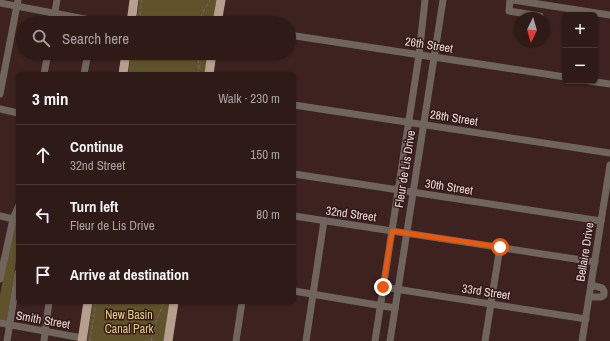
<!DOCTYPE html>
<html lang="en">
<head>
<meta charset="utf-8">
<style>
  :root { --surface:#2e1a17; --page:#3a2724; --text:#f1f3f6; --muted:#a7a1a1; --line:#493836 }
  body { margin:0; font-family:"Archivo Narrow",sans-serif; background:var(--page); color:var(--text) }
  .controls { position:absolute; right:12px; top:12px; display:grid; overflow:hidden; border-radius:6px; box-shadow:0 1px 3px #0004 }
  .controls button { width:36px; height:36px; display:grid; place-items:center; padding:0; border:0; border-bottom:1px solid var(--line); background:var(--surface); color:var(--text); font:20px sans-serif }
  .compass { position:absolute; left:514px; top:12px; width:36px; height:36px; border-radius:50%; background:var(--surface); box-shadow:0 1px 3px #0004; rotate:185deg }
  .stop { position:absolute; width:12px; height:12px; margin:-9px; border:3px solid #ea580c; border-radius:50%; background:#fff }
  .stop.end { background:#ea580c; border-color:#fff; box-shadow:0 1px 4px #0008 }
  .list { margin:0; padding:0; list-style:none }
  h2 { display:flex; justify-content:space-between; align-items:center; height:52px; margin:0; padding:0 16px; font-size:17px }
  h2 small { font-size:13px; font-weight:400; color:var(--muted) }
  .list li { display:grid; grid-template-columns:26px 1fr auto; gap:12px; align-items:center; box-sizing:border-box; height:60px; padding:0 16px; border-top:1px solid var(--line) }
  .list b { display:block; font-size:15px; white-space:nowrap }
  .list p { margin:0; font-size:13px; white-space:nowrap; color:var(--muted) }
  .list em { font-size:13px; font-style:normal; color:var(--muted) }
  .icon { flex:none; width:22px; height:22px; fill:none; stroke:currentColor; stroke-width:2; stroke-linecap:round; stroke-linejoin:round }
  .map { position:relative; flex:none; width:610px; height:341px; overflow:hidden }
  .search { position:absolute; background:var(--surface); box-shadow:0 1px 3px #0004; left:16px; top:16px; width:280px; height:44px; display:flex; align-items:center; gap:10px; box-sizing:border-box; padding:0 14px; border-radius:22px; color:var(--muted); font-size:15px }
  .panel { position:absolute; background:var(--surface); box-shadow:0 1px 3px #0004; left:16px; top:72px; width:280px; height:232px; border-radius:6px }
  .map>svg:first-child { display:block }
</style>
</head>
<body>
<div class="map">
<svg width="610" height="341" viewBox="0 0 610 341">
  <rect width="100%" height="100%" fill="#3d221f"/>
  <!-- green -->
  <g fill="#60522b">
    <polygon points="139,0 217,0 213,23 136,23"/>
    <polygon points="131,53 209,53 206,74 128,74"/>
    <polygon points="14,223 18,224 18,249 7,321 0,320 0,295"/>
    <polygon points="93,302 170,302 164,341 87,341"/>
  </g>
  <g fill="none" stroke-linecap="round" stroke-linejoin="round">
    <!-- path -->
    <g stroke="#7d6562" stroke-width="1" stroke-dasharray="4 2" stroke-linecap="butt">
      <polyline points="140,15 142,0"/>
      <polyline points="197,23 210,0"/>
      <polyline points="197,53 199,65 198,74"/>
      <polyline points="133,60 134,53"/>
      <polyline points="90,341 96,302"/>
      <polyline points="145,341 157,341"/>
      <polyline points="151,341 155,324 164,302"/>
    </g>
    <!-- minor -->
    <g stroke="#70655d" stroke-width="7">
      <polyline points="510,0 509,11 540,16 539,18"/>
      <polyline points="513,0 610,15"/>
      <polyline points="0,3 106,23"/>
      <polyline points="53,23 57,0"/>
      <polyline points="289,35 565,77"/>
      <polyline points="44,74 48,53"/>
      <polyline points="84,74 88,53"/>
      <polyline points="589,81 610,84"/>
      <polyline points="0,94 18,0"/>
      <polyline points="294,105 610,153"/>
      <polyline points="0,109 18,113"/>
      <polyline points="294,174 601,221"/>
      <polyline points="0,216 18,220"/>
      <polyline points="294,216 595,262"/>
      <polyline points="0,279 13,219 18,207"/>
      <polyline points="383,287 586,319"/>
      <polyline points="294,291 395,308"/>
      <polyline points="589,297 601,297 604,295 604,291 602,288 591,285"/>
      <polyline points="0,323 82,338"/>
      <polyline points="7,341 18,273"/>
      <polyline points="44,341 49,302"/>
      <polyline points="236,341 242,302"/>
      <polyline points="306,341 324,221"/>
      <polyline points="375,341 419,55 425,0"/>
      <polyline points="390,341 443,0"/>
      <polyline points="485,341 500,247"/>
      <polyline points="582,341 610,165"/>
    </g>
    <!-- major -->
    <g stroke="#b69f8e" stroke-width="9">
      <polyline points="131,23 134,0"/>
      <polyline points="217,23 221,0"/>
      <polyline points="123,74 126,53"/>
      <polyline points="209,74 212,53"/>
      <polyline points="82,341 88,302"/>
      <polyline points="168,341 174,302"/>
    </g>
  </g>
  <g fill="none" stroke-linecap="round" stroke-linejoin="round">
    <!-- route -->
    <polyline stroke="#ea580c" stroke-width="5" points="383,287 392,231 500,247"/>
  </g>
  <g text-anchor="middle" stroke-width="3" stroke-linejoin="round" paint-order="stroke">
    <!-- street labels -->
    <g font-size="12" fill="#ead7d5" stroke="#321916">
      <text transform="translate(429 45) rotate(9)" y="4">26th Street</text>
      <text transform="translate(454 118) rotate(9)" y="4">28th Street</text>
      <text transform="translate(405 169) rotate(-81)" y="4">Fleur de Lis Drive</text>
      <text transform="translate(449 187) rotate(9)" y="4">30th Street</text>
      <text transform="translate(351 214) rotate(8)" y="4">32nd Street</text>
      <text transform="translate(585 252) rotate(-81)" y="4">Bellaire Drive</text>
      <text transform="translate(486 292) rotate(9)" y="4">33rd Street</text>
      <text transform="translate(43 320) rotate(10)" y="4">Smith Street</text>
    </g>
    <!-- park labels -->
    <g font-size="12" fill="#e7ce86" stroke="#321916">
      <text x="129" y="319">New Basin<tspan x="129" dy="14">Canal Park</tspan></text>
    </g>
  </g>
</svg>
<div class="controls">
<button>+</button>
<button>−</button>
</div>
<svg class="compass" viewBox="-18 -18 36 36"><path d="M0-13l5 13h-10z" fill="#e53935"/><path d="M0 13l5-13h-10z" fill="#a7a1a1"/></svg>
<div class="stop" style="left:500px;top:247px"></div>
<div class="stop end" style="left:383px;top:287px"></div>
<div class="search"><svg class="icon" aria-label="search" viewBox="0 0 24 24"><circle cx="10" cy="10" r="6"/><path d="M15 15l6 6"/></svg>Search here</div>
<section class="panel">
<h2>3 min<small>Walk · 230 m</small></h2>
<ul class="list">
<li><svg class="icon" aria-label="ahead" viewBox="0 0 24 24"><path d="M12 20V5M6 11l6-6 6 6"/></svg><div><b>Continue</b><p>32nd Street</p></div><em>150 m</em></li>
<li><svg class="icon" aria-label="left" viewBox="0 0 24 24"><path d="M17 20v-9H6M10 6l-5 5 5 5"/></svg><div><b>Turn left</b><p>Fleur de Lis Drive</p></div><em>80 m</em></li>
<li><svg class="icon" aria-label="arrive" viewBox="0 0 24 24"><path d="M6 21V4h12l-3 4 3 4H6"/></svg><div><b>Arrive at destination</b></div></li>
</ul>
</section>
</div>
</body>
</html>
